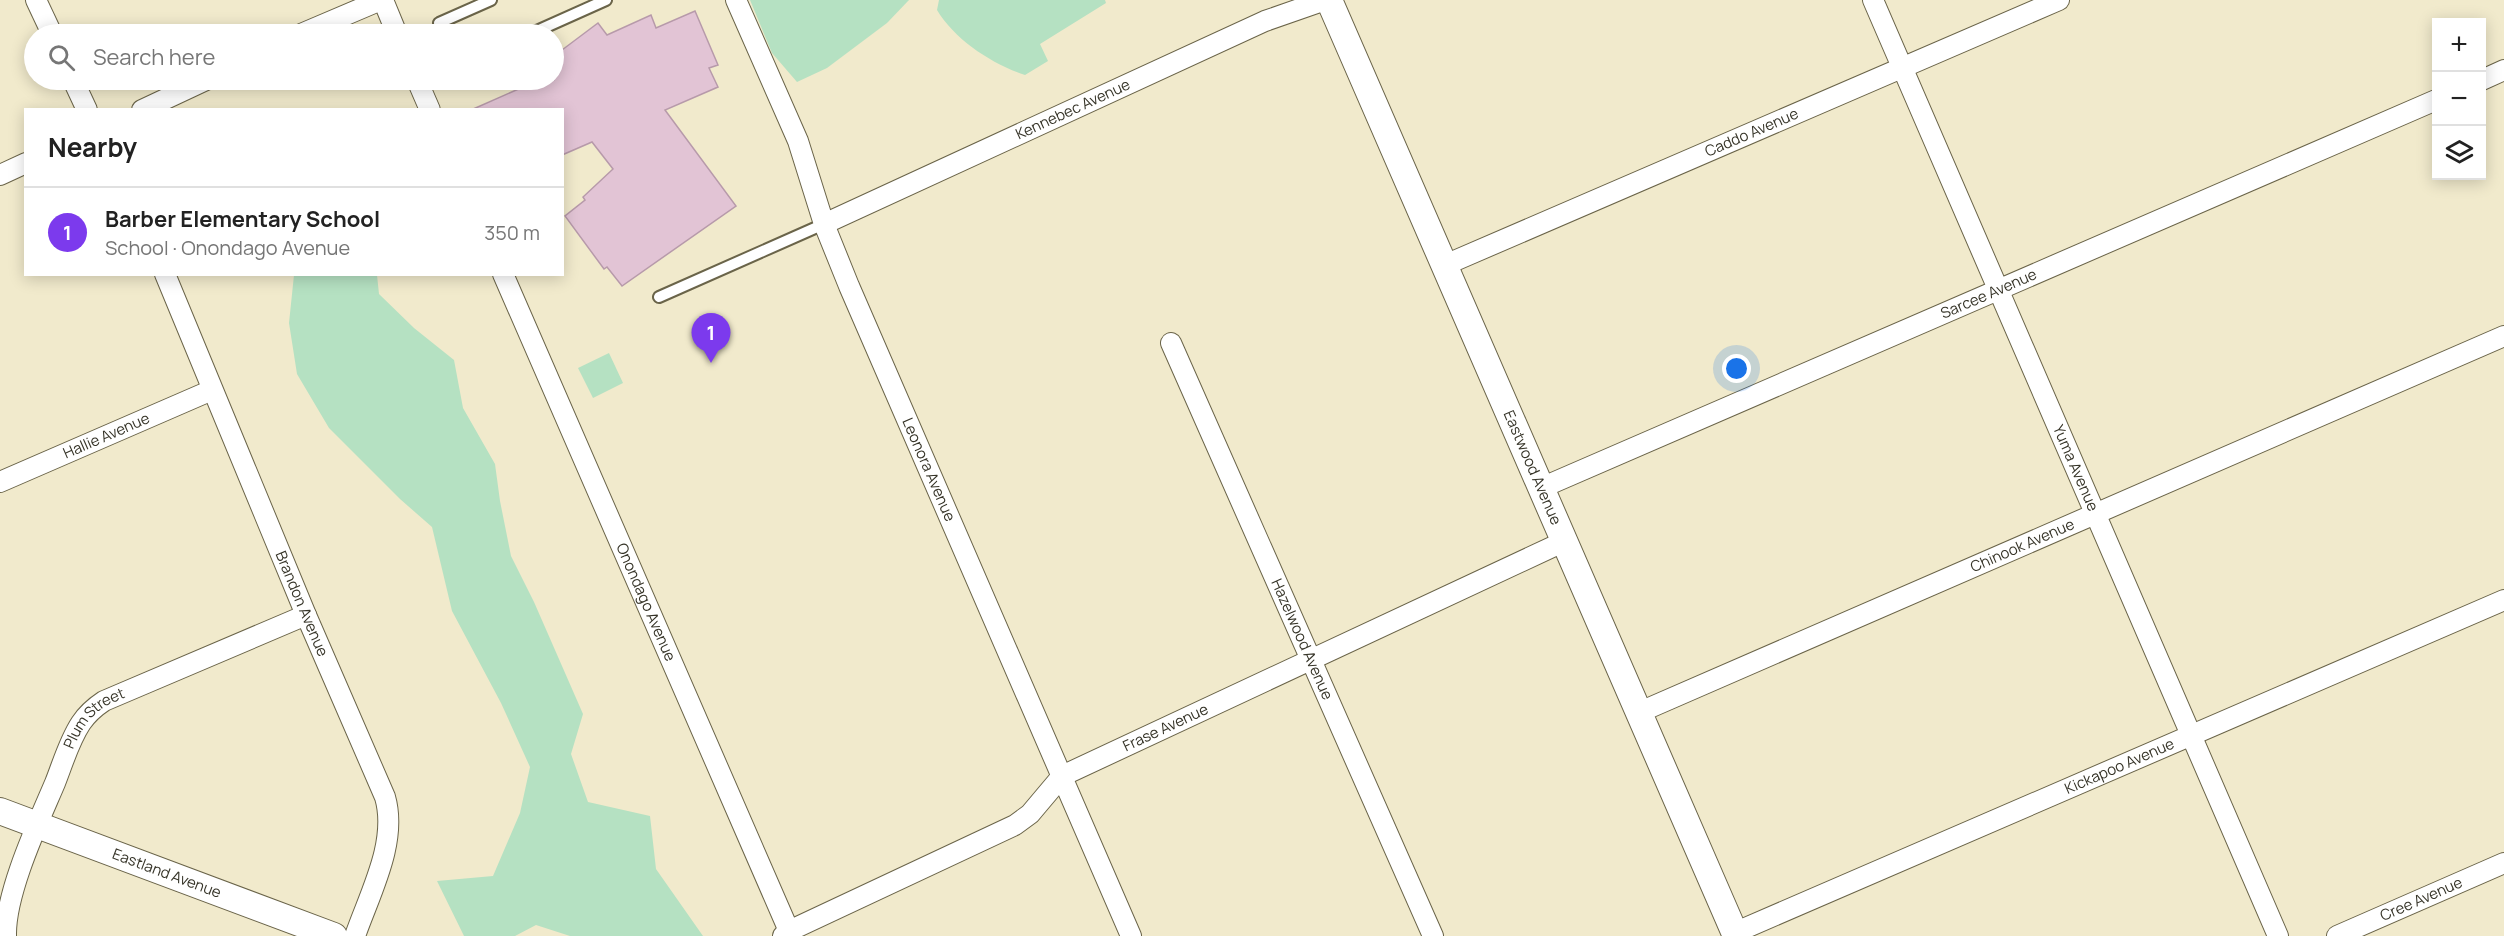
<!DOCTYPE html>
<html lang="en">
<head>
<meta charset="utf-8">
<style>
  :root { --surface:#fff; --page:#f6f6f6; --text:#222; --muted:#767676; --line:#e0e0e0; --accent:#7c3aed }
  body { margin:0; font-family:Manrope,sans-serif; background:var(--page); color:var(--text) }
  .controls { position:absolute; right:18px; top:18px; display:grid; overflow:hidden; border-radius:0px; box-shadow:0 3px 15px #0003 }
  .controls button { width:54px; height:54px; display:grid; place-items:center; padding:0; border:0; border-bottom:2px solid var(--line); background:var(--surface); color:var(--text); font:30px sans-serif }
  .you { position:absolute; left:1737px; top:369px; width:21px; height:21px; margin:-15px; border:4px solid #fff; border-radius:50%; background:#1a73e8; box-shadow:0 0 0 9px #1a73e833 }
  .badge { display:grid; place-items:center; width:39px; height:39px; border-radius:50%; background:var(--accent); color:#fff; font-size:20px; font-weight:700 }
  .pin { position:absolute; translate:-50% -50px; filter:drop-shadow(0 2px 3px #0008) }
  .pin::after { content:''; position:absolute; top:32px; width:21px; height:18px; background:inherit; clip-path:polygon(0 0,100% 0,50% 100%) }
  .list { margin:0; padding:0; list-style:none }
  h2 { display:flex; justify-content:space-between; align-items:center; height:78px; margin:0; padding:0 24px; font-size:26px }
  h2 small { font-size:20px; font-weight:400; color:var(--muted) }
  .list li { display:grid; grid-template-columns:39px 1fr auto; gap:18px; align-items:center; box-sizing:border-box; height:90px; padding:0 24px; border-top:2px solid var(--line) }
  .list b { display:block; font-size:22px; white-space:nowrap }
  .list p { margin:0; font-size:20px; white-space:nowrap; color:var(--muted) }
  .list em { font-size:20px; font-style:normal; color:var(--muted) }
  .icon { flex:none; width:33px; height:33px; fill:none; stroke:currentColor; stroke-width:2; stroke-linecap:round; stroke-linejoin:round }
  .map { position:relative; flex:none; width:2504px; height:936px; overflow:hidden }
  .search { position:absolute; background:var(--surface); box-shadow:0 3px 15px #0003; left:24px; top:24px; width:540px; height:66px; display:flex; align-items:center; gap:15px; box-sizing:border-box; padding:0 21px; border-radius:33px; color:var(--muted); font-size:22px }
  .panel { position:absolute; background:var(--surface); box-shadow:0 3px 15px #0003; left:24px; top:108px; width:540px; height:168px; border-radius:0px }
  .map>svg:first-child { display:block }
</style>
</head>
<body>
<div class="map">
<svg width="2504" height="936" viewBox="0 0 2504 936">
  <rect width="100%" height="100%" fill="#f1eacc"/>
  <!-- green -->
  <g fill="#b5e1c2">
    <polygon points="750,0 909,0 887,23 827,68 797,82 772,53"/>
    <path d="M939 0H1105L1106 3 1040 44 1048 61 1025 75C992 64 955 40 937 10Z"/>
    <polygon points="294,275 377,275 379,294 414,328 454,360 463,408 495,464 500,501 511,556 534,602 583,714 571,754 588,802 650,816 656,869 703,936 570,936 536,925 515,936 464,936 437,881 493,876 520,813 530,767 501,703 452,611 432,527 400,499 329,428 297,374 289,323"/>
    <polygon points="609,353 623,383 593,398 578,368"/>
  </g>
  <!-- building -->
  <polygon fill="#e2c4d5" stroke="#b79aaa" stroke-width="1.5" points="695,11 718,65 709,68 718,87 665,110 736,206 622,286 607,267 604,269 565,216 585,200 583,197 613,169 592,142 562,155 562,110 471,110 539,80 554,80 554,56 598,23 607,35 651,15 656,28"/>
  <g fill="none" stroke-linecap="round" stroke-linejoin="round">
    <!-- service casing -->
    <g stroke="#6a6449" stroke-width="14">
      <g id="service">
        <polyline points="444,34 439,23 491,0"/>
        <polyline points="530,34 606,0"/>
        <polyline points="659,297 824,224"/>
      </g>
    </g>
    <!-- minor casing -->
    <g stroke="#6a6449" stroke-width="22">
      <g id="minor">
        <polyline points="36,0 52,34"/>
        <polyline points="383,0 397,34"/>
        <path id="s1" d="M736 0 798 141 824 224 849 286 1131 936"/>
        <path id="s2" d="M1873 0 2278 936"/>
        <polyline points="301,34 381,0"/>
        <polyline points="73,80 87,110"/>
        <polyline points="417,80 430,110"/>
        <polyline points="2482,80 2504,70"/>
        <polyline points="142,110 206,80"/>
        <polyline points="0,175 26,163"/>
        <path id="s3" d="M824 224 1265 21 1325 0"/>
        <path id="s4" d="M1445 265 2059 0"/>
        <path id="s5" d="M165 274 306 615 385 797C398 842 370 893 355 936"/>
        <path id="s6" d="M503 274 789 931"/>
        <path id="s7" d="M1171 343 1433 936"/>
        <path id="s8" d="M0 482 212 390"/>
        <path id="s9" d="M1541 488 2436 100"/>
        <path id="s10" d="M1640 712 2504 336"/>
        <path id="s11" d="M1734 933 2504 600"/>
        <path id="s12" d="M6 936C5 893 38 823 55 783 63 763 69 741 81 723 87 714 95 707 104 701L306 615"/>
        <path id="s13" d="M783 936 789 931 1015 825 1030 814 1062 776 1565 541"/>
        <path id="s14" d="M2337 936 2504 863"/>
      </g>
    </g>
    <!-- tertiary casing -->
    <g stroke="#6a6449" stroke-width="28">
      <g id="tertiary">
        <path id="s15" d="M1329 0 1736 936"/>
        <path id="s16" d="M0 811 334 936"/>
      </g>
    </g>
    <!-- path -->
    <polyline stroke="#9d9882" stroke-width="4" stroke-dasharray="3 4.5" stroke-linecap="butt" points="442,88 462,80"/>
    <!-- service -->
    <use href="#service" stroke="#fff" stroke-width="10"/>
    <!-- minor -->
    <use href="#minor" stroke="#fff" stroke-width="20"/>
    <!-- tertiary -->
    <use href="#tertiary" stroke="#fff" stroke-width="26"/>
  </g>
  <g text-anchor="middle" stroke-width="4.5" stroke-linejoin="round" paint-order="stroke">
    <!-- street labels -->
    <g font-size="15" fill="#363428" stroke="#f1eacc">
      <text dy="5" stroke="none"><textPath href="#s3" startOffset="274">Kennebec Avenue</textPath></text>
      <text dy="5" stroke="none"><textPath href="#s4" startOffset="334">Caddo Avenue</textPath></text>
      <text dy="5" stroke="none"><textPath href="#s9" startOffset="488">Sarcee Avenue</textPath></text>
      <text dy="5" stroke="none"><textPath href="#s8" startOffset="116">Hallie Avenue</textPath></text>
      <text dy="5" stroke="none"><textPath href="#s15" startOffset="510">Eastwood Avenue</textPath></text>
      <text dy="5" stroke="none"><textPath href="#s2" startOffset="510">Yuma Avenue</textPath></text>
      <text dy="5" stroke="none"><textPath href="#s1" startOffset="508">Leonora Avenue</textPath></text>
      <text dy="5" stroke="none"><textPath href="#s10" startOffset="417">Chinook Avenue</textPath></text>
      <text dy="5" stroke="none"><textPath href="#s6" startOffset="358">Onondago Avenue</textPath></text>
      <text dy="5" stroke="none"><textPath href="#s5" startOffset="357">Brandon Avenue</textPath></text>
      <text dy="5" stroke="none"><textPath href="#s7" startOffset="324">Hazelwood Avenue</textPath></text>
      <text dy="5" stroke="none"><textPath href="#s12" startOffset="240">Plum Street</textPath></text>
      <text dy="5" stroke="none"><textPath href="#s13" startOffset="440">Frase Avenue</textPath></text>
      <text dy="5" stroke="none"><textPath href="#s11" startOffset="420">Kickapoo Avenue</textPath></text>
      <text dy="5" stroke="none"><textPath href="#s16" startOffset="178">Eastland Avenue</textPath></text>
      <text dy="5" stroke="none"><textPath href="#s14" startOffset="92">Cree Avenue</textPath></text>
    </g>
  </g>
</svg>
<div class="controls">
<button>+</button>
<button>−</button>
<button><svg class="icon" aria-label="layers" viewBox="0 0 24 24"><path d="M12 4l9 5-9 5-9-5zM3 14l9 5 9-5"/></svg></button>
</div>
<div class="you"></div>
<div class="pin badge" style="left:711px;top:363px">1</div>
<div class="search"><svg class="icon" aria-label="search" viewBox="0 0 24 24"><circle cx="10" cy="10" r="6"/><path d="M15 15l6 6"/></svg>Search here</div>
<section class="panel">
<h2>Nearby<small></small></h2>
<ul class="list">
<li><span class="badge">1</span><div><b>Barber Elementary School</b><p>School · Onondago Avenue</p></div><em>350 m</em></li>
</ul>
</section>
</div>
</body>
</html>
